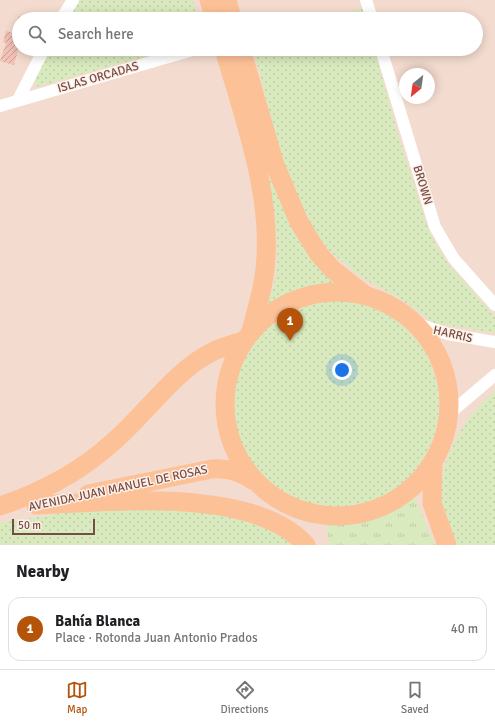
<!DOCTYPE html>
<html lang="en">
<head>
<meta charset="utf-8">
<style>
  :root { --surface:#fff; --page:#f2f2f2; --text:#202124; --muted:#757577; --line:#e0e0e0; --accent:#b45309 }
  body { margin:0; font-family:Signika,sans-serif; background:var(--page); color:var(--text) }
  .compass { position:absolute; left:399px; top:68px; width:36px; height:36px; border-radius:50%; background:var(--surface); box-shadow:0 2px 10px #0003; rotate:209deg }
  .scale { position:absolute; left:12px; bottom:10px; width:83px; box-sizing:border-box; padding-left:4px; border:2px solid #744d47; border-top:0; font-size:11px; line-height:14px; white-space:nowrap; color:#744d47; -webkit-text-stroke:3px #fff0e7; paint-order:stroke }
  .you { position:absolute; left:342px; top:370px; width:14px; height:14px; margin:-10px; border:3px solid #fff; border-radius:50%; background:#1a73e8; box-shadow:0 0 0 6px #1a73e833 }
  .badge { display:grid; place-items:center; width:26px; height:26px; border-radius:50%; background:var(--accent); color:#fff; font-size:13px; font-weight:700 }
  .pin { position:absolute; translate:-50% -33px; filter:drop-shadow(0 1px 2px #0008) }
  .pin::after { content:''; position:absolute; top:21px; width:14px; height:12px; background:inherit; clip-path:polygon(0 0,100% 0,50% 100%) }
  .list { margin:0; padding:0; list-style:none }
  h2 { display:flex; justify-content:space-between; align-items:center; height:52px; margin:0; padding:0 16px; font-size:17px }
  h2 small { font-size:13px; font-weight:400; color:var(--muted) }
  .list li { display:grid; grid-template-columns:26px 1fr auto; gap:12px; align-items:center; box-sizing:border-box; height:64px; margin:0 8px 8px; padding:0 8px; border:1px solid var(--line); border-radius:12px }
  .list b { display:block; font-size:15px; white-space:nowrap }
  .list p { margin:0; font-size:13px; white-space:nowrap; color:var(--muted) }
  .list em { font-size:13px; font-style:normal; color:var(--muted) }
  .icon { flex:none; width:22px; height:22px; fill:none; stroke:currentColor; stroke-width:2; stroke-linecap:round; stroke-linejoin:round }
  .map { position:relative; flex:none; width:495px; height:545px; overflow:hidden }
  .search { position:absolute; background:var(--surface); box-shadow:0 2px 10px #0003; left:12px; right:12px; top:12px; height:44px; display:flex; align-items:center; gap:10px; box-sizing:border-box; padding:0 14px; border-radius:22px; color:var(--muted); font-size:15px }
  .sheet { height:124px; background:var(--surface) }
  nav { display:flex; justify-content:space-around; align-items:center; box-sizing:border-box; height:56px; border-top:1px solid var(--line); background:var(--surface); font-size:11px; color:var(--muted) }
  nav a { display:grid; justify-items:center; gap:2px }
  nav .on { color:var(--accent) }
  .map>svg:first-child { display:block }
</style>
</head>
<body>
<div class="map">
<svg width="495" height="545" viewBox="0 0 495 545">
  <defs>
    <pattern id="grass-dots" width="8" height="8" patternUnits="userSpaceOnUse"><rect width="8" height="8" fill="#daeabf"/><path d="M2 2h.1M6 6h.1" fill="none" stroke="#bfcaa6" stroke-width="1.8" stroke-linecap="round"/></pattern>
    <pattern id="park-tufts" width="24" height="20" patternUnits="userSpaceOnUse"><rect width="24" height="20" fill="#daeabf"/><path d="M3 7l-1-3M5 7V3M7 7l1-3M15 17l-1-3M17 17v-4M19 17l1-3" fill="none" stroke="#bfcaa6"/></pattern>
    <pattern id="building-hatch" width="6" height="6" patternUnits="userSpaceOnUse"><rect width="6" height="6" fill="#f2c2b7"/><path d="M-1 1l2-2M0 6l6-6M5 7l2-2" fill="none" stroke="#c9a097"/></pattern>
  </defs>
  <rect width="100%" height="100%" fill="#fdebe0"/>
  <!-- residential -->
  <path fill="#f4dbcf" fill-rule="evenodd" d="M0 0H495V545H0ZM19 19H476V49H19ZM405 74H429V98H405Z"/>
  <!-- grass -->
  <g fill="url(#grass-dots)">
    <polygon points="79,0 193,0 199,19 67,19"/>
    <polygon points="363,8 366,19 323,19"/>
    <path d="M51 49H173L36 87C32 75 45 60 51 49Z"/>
    <polygon points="253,49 374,49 399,137 427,225 436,245 449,265 495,316 495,333 434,323 399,298 364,279 335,256 321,242 309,221 282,159"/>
    <path d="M261 140 342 286C312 283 290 296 264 310 268 302 272 293 274 284 284 239 268 185 261 140Z"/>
    <circle cx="335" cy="404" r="104"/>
    <path d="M495 391V545H456C449 529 442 513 441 495 440 456 466 415 495 391Z"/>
    <polygon points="170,506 256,520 298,545 0,545 0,523 93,508"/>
  </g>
  <!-- park -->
  <path fill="url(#park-tufts)" d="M414 496 435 545H329L326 525 329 522C360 523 389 516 414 496Z"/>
  <!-- building -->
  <g fill="url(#building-hatch)">
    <polygon points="19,16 22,19 19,19 19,28 14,26"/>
    <polygon points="6,31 19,34 19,47 14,65 0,61 6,43 3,42"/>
  </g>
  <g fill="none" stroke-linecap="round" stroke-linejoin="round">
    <!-- street -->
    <g stroke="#fff" stroke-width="12">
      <polyline points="366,0 372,19"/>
      <polyline points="61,19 73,0"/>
      <polyline points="381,49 435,227 454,259 495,305"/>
      <polyline points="18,100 44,49"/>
      <polyline points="0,106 196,49"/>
      <polyline points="412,322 448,334 495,342"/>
      <polyline points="449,414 495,375"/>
    </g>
    <!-- primary -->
    <g stroke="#fdc197" stroke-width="19">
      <polyline points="209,0 215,19"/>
      <polyline points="227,0 232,19"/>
      <path d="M224 49C244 119 273 195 265 269 263 290 256 311 251 331"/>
      <polyline points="241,49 275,165 299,222 318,253 332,269 365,295"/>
      <circle cx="337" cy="404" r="112"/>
      <polyline points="433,462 432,503 447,545"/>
      <path d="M88 494 212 469C227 468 239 471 252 480"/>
      <path d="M36 505C110 502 253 486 306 545"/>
      <path d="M0 506C42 492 80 472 113 442 145 415 175 370 212 352 222 347 233 344 244 341"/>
    </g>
  </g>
  <g text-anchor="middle" stroke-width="3" stroke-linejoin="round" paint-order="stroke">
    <!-- street labels -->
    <g font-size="12" fill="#744d47" stroke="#fff0e7">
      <text transform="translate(98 77) rotate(-16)" y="4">ISLAS ORCADAS</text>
      <text transform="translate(423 185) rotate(73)" y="4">BROWN</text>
      <text transform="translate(453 334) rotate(13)" y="4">HARRIS</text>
      <text transform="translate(118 488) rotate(-12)" y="4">AVENIDA JUAN MANUEL DE ROSAS</text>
    </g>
  </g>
</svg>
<svg class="compass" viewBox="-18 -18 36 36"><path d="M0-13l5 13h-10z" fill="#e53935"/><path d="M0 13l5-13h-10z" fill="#757577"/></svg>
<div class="scale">50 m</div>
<div class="you"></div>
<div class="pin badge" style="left:290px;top:341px">1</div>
<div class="search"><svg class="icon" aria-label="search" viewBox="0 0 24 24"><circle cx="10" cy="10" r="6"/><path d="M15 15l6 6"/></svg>Search here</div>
</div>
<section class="sheet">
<h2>Nearby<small></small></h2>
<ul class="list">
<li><span class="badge">1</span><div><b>Bahía Blanca</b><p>Place · Rotonda Juan Antonio Prados</p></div><em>40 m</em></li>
</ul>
</section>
<nav>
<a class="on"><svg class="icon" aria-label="map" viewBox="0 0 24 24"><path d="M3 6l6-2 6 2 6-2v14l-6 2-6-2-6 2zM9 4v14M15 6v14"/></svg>Map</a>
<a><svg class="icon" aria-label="directions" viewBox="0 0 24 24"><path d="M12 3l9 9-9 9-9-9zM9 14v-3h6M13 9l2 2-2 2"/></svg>Directions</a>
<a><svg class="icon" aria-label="saved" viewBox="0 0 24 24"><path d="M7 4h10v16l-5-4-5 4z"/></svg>Saved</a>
</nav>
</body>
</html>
